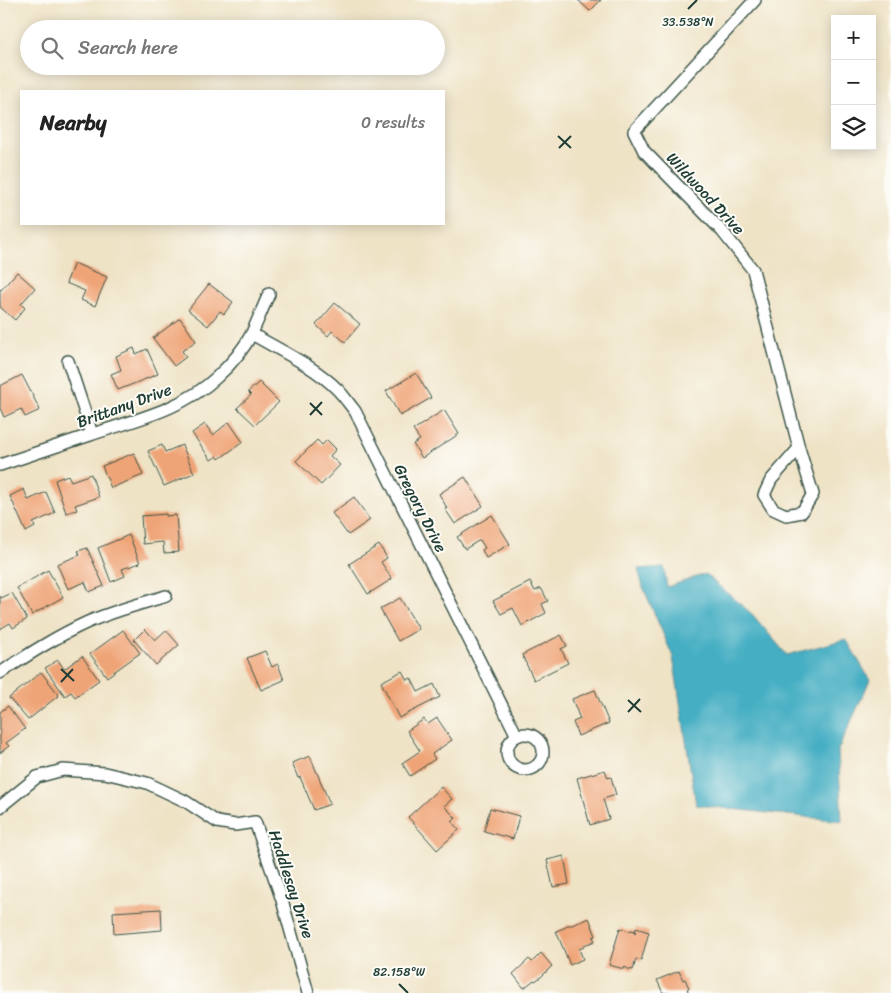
<!DOCTYPE html>
<html lang="en">
<head>
<meta charset="utf-8">
<style>
  :root { --surface:#fff; --page:#f6f6f6; --text:#222; --muted:#767676; --line:#e0e0e0 }
  body { margin:0; font-family:Sriracha,sans-serif; background:var(--page); color:var(--text) }
  .controls { position:absolute; right:15px; top:15px; display:grid; overflow:hidden; border-radius:0px; box-shadow:0 2px 12px #0003 }
  .controls button { width:45px; height:45px; display:grid; place-items:center; padding:0; border:0; border-bottom:1px solid var(--line); background:var(--surface); color:var(--text); font:25px sans-serif }
  .list { margin:0; padding:0; list-style:none }
  h2 { display:flex; justify-content:space-between; align-items:center; height:65px; margin:0; padding:0 20px; font-size:21px }
  h2 small { font-size:16px; font-weight:400; color:var(--muted) }
  .icon { flex:none; width:28px; height:28px; fill:none; stroke:currentColor; stroke-width:2; stroke-linecap:round; stroke-linejoin:round }
  .map { position:relative; flex:none; width:891px; height:993px; overflow:hidden }
  .search { position:absolute; background:var(--surface); box-shadow:0 2px 12px #0003; left:20px; top:20px; width:425px; height:55px; display:flex; align-items:center; gap:12px; box-sizing:border-box; padding:0 18px; border-radius:28px; color:var(--muted); font-size:19px }
  .panel { position:absolute; background:var(--surface); box-shadow:0 2px 12px #0003; left:20px; top:90px; width:425px; height:135px; border-radius:0px }
  .map>svg:first-child { display:block }
</style>
</head>
<body>
<div class="map">
<svg width="891" height="993" viewBox="0 0 891 993">
  <rect width="100%" height="100%" fill="#fdfcf7"/>
  <filter id="ink" filterUnits="userSpaceOnUse"><feTurbulence type="fractalNoise" baseFrequency=".02" numOctaves="2"/><feDisplacementMap in="SourceGraphic" scale="10" xChannelSelector="R" yChannelSelector="G"/><feConvolveMatrix kernelMatrix="1 2 1 2 8 2 1 2 1" color-interpolation-filters="sRGB"/></filter>
  <filter id="wash" filterUnits="userSpaceOnUse"><feTurbulence type="fractalNoise" baseFrequency=".0096" numOctaves="4" result="noise"/><feDisplacementMap in="SourceGraphic" scale="20" xChannelSelector="R" yChannelSelector="G"/><feGaussianBlur stdDeviation="1.12" result="paint"/><feColorMatrix in="noise" values="0 0 0 0 0 0 0 0 0 0 0 0 0 0 0 0 0 1.4 0 .05"/><feComposite in="paint" operator="in"/></filter>
  <g filter="url(#wash)">
    <rect width="100%" height="100%" fill="#efe3c6"/>
    <!-- water -->
    <polygon fill="#44aec3" stroke="#32767c" points="664,567 667,587 705,574 752,614 787,655 846,639 870,680 838,750 842,821 696,805 673,657 643,587 638,569"/>
    <g id="blocks">
      <!-- building -->
      <g fill="#efa477">
        <polygon points="578,0 601,0 590,11"/>
        <polygon points="74,263 107,277 95,306 81,300 85,291 66,283"/>
        <polygon points="17,272 35,288 21,304 25,308 15,320 0,307 0,289 1,290"/>
        <polygon points="209,284 233,302 224,314 220,311 208,326 188,310"/>
        <polygon points="335,303 360,324 345,342 332,331 328,336 316,325"/>
        <polygon points="180,318 196,341 182,351 186,357 174,366 153,338"/>
        <polygon points="134,348 136,354 147,349 158,374 118,390 111,374 121,370 116,356"/>
        <polygon points="416,373 431,398 400,416 386,391"/>
        <polygon points="22,375 40,410 25,417 21,409 4,417 0,408 0,386"/>
        <polygon points="259,382 279,402 255,425 237,408 251,395 248,392"/>
        <polygon points="444,410 459,434 422,458 413,444 420,440 413,430"/>
        <polygon points="229,422 243,442 219,459 217,456 211,460 192,433 205,424 213,435"/>
        <polygon points="317,440 322,445 327,440 336,449 330,456 340,465 321,485 296,461"/>
        <polygon points="162,445 165,452 182,445 194,473 164,486 148,451"/>
        <polygon points="134,453 143,475 111,488 102,466"/>
        <polygon points="91,474 99,497 75,505 77,510 66,513 55,480 68,475 71,481"/>
        <polygon points="465,477 483,506 455,524 445,509 447,508 439,494"/>
        <polygon points="24,489 28,500 46,492 55,513 33,523 35,527 26,532 10,496"/>
        <polygon points="354,497 370,520 348,535 332,513"/>
        <polygon points="166,514 166,516 176,515 179,552 164,553 163,542 143,544 141,516"/>
        <polygon points="492,515 510,544 486,558 482,550 485,548 480,540 465,549 457,537"/>
        <polygon points="129,535 140,563 122,569 125,576 111,582 98,548"/>
        <polygon points="379,545 387,558 381,562 392,579 368,594 349,564"/>
        <polygon points="87,548 104,586 89,592 85,582 68,589 57,564 80,555 78,551"/>
        <polygon points="48,570 63,597 32,615 17,588"/>
        <polygon points="530,582 535,591 541,588 548,601 542,604 546,613 522,626 513,608 501,614 493,601"/>
        <polygon points="12,593 27,619 13,628 10,623 0,629 0,596 1,598"/>
        <polygon points="400,598 419,629 398,641 380,609"/>
        <polygon points="145,629 155,640 166,630 179,645 156,665 134,640"/>
        <polygon points="123,630 140,653 107,677 90,654"/>
        <polygon points="561,635 567,646 561,649 568,663 534,680 522,655"/>
        <polygon points="265,651 272,667 278,664 284,680 261,690 247,658"/>
        <polygon points="82,656 99,680 75,697 71,692 65,696 45,668 58,660 64,669"/>
        <polygon points="402,671 407,680 411,678 418,692 434,684 440,697 399,718 381,682"/>
        <polygon points="41,672 59,695 28,720 9,698"/>
        <polygon points="595,690 609,723 578,736 573,722 580,719 572,699"/>
        <polygon points="8,706 25,729 6,743 9,746 0,753 0,712"/>
        <polygon points="437,718 452,740 432,754 435,759 410,776 402,763 420,751 407,731 424,719 428,724"/>
        <polygon points="310,756 330,804 314,810 300,777 298,778 292,763"/>
        <polygon points="605,770 608,778 611,777 616,795 603,799 609,819 590,825 577,778"/>
        <polygon points="441,787 452,799 444,806 456,818 452,822 459,830 437,850 408,817"/>
        <polygon points="490,808 519,816 513,839 484,831"/>
        <polygon points="564,856 569,884 553,887 547,860"/>
        <polygon points="161,909 162,930 114,934 113,912"/>
        <polygon points="589,918 596,936 593,937 595,941 584,945 584,947 579,949 583,959 570,965 556,931 566,927 567,925 572,925"/>
        <polygon points="620,928 629,931 631,930 635,931 635,933 636,928 649,932 641,961 636,959 633,970 628,969 625,967 624,969 609,965"/>
        <polygon points="541,953 552,966 541,977 535,981 534,980 524,988 513,974 529,959 532,962"/>
        <polygon points="679,971 683,980 685,979 689,988 687,989 689,993 663,993 657,980"/>
      </g>
    </g>
  </g>
  <g filter="url(#ink)">
    <use href="#blocks" fill-opacity="0" stroke="#3e564a" stroke-width="1"/>
    <g fill="none" stroke-linecap="round" stroke-linejoin="round">
      <!-- minor casing -->
      <g stroke="#3e564a" stroke-width="14">
        <g id="minor">
          <polyline points="755,0 634,131 644,151 722,231 753,270 799,448 813,494 802,512 786,515 773,509 764,495 771,480 799,448"/>
          <path d="M252 334C281 351 314 366 338 390 344 396 349 404 355 411L517 736"/>
          <polyline points="68,361 92,434"/>
          <path d="M0 465C30 455 60 445 90 435 134 420 182 410 217 377 230 365 244 349 252 333 258 320 263 307 269 294"/>
          <path d="M0 673C29 654 57 636 88 622 113 611 140 604 166 596"/>
          <circle cx="525" cy="752" r="18"/>
          <polyline points="0,807 37,777 63,770 105,773 147,783 185,801 217,822 235,825 255,822 282,900 308,993"/>
        </g>
      </g>
      <!-- minor -->
      <use href="#minor" stroke="#fff" stroke-width="11"/>
    </g>
  </g>
  <!-- ticks -->
  <path fill="none" stroke="#1f3d34" stroke-width="2" d="M688 9 697 0M558 136 571 148M559 148 571 136M310 403 322 415M310 415 322 402M61 669 74 681M61 682 73 669M628 700 641 712M628 712 640 699M399 984 408 993"/>
  <g text-anchor="middle" stroke-width="4" stroke-linejoin="round" paint-order="stroke">
    <!-- street labels -->
    <g font-size="16" fill="#1f3d34" stroke="#fdfcf7">
      <text transform="translate(706 193) rotate(47)" y="6">Wildwood Drive</text>
      <text transform="translate(124 405) rotate(-20)" y="6">Brittany Drive</text>
      <text transform="translate(421 508) rotate(63)" y="6">Gregory Drive</text>
      <text transform="translate(292 884) rotate(72)" y="6">Haddlesay Drive</text>
    </g>
  </g>
  <g font-size="12" text-anchor="middle" fill="#1f3d34" stroke="#fdfcf7" stroke-width="4" stroke-linejoin="round" paint-order="stroke">
    <text x="688" y="26">33.538°N</text>
    <text x="399" y="976">82.158°W</text>
  </g>
</svg>
<div class="controls">
<button>+</button>
<button>−</button>
<button><svg class="icon" aria-label="layers" viewBox="0 0 24 24"><path d="M12 4l9 5-9 5-9-5zM3 14l9 5 9-5"/></svg></button>
</div>
<div class="search"><svg class="icon" aria-label="search" viewBox="0 0 24 24"><circle cx="10" cy="10" r="6"/><path d="M15 15l6 6"/></svg>Search here</div>
<section class="panel">
<h2>Nearby<small>0 results</small></h2>
<ul class="list">
</ul>
</section>
</div>
</body>
</html>
